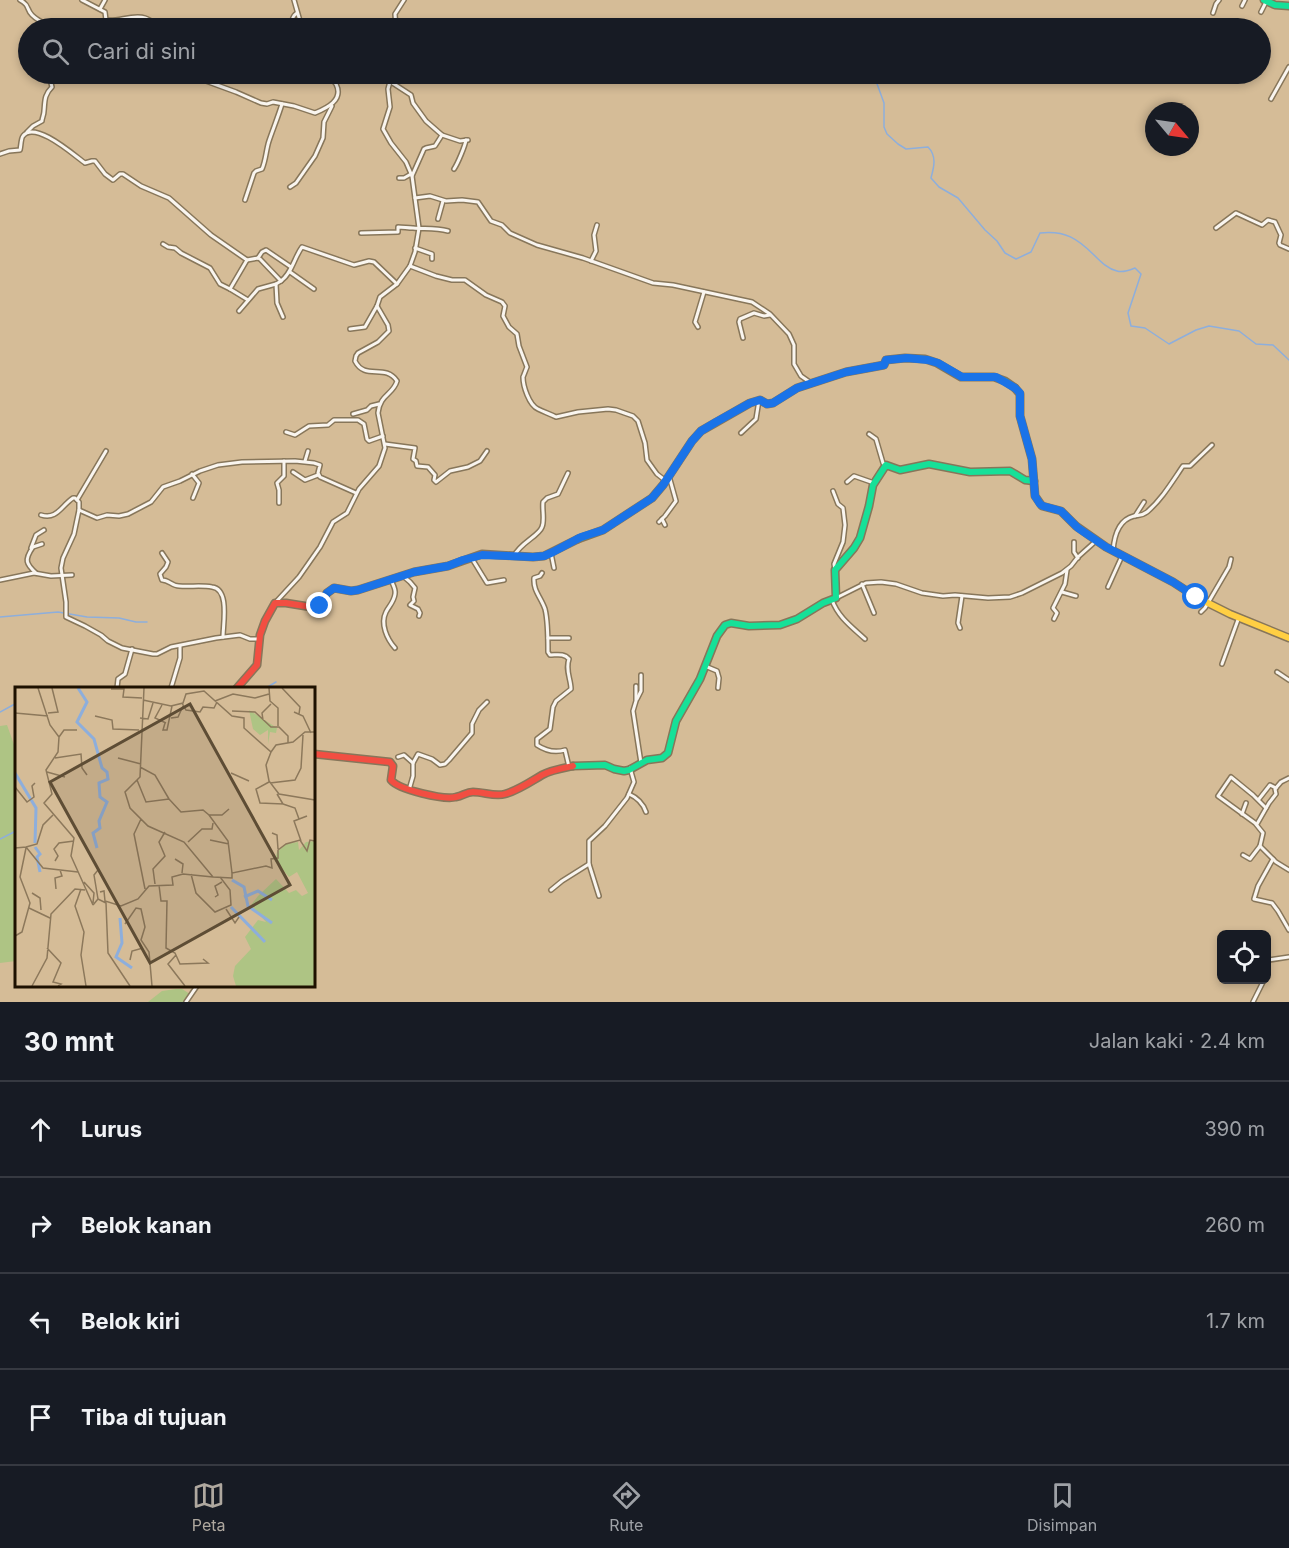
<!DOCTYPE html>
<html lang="id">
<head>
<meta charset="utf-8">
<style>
  :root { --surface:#171b24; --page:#242831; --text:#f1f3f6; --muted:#9ea1a6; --line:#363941; --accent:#afa89f }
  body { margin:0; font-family:Inter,sans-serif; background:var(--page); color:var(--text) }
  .controls { position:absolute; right:18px; bottom:18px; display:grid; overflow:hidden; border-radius:9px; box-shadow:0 3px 9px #0003 }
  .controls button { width:54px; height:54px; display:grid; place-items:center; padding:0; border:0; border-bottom:2px solid var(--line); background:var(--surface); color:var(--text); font:30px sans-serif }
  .compass { position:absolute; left:1145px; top:102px; width:54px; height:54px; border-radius:50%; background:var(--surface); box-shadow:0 3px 9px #0003; rotate:119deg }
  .stop { position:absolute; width:18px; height:18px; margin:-14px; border:4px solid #1a73e8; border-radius:50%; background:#fff }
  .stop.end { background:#1a73e8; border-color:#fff; box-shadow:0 2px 6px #0008 }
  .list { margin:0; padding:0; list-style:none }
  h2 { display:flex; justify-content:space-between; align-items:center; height:78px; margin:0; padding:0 24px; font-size:26px }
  h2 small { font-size:20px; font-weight:400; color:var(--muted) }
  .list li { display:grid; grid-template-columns:39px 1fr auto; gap:18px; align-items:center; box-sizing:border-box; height:96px; padding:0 24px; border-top:2px solid var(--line) }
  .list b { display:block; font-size:22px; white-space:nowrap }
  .list em { font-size:20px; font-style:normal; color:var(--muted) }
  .icon { flex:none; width:33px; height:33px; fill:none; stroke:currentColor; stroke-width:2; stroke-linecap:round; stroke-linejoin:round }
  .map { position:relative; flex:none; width:1289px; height:1002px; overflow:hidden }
  .search { position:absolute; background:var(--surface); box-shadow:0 3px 9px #0003; left:18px; right:18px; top:18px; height:66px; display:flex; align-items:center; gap:15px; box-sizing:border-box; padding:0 21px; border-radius:33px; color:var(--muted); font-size:22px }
  .sheet { height:462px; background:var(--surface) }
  nav { display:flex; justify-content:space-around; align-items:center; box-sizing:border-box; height:84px; border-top:2px solid var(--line); background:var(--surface); font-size:16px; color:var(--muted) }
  nav a { display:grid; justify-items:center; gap:3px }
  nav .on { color:var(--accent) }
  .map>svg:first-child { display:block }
</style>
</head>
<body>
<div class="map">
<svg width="1289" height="1002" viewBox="0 0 1289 1002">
  <rect width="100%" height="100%" fill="#d5bc97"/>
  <!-- green -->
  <g fill="#aec484">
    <polygon points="7,725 16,750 16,961 0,963 0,726"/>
    <polygon points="176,989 182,989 190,994 188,1002 148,1002 162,991"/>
  </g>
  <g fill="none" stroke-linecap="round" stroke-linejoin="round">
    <!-- stream -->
    <g stroke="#8daedc" stroke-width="1.5">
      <path d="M833 74C842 86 852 77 865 75L876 81 884 103V127L887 134 898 144 906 149 928 147C937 156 934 167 931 178L939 187 958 198 985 230 997 241 1005 253 1016 259 1031 252 1040 233C1065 230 1078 239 1094 255 1101 262 1108 269 1117 271 1123 273 1130 270 1135 268L1141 274 1128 313 1131 326 1145 328 1169 344 1196 330 1209 326 1239 331 1256 344 1273 345 1289 360"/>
      <polyline points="0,617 58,612 87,617 119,618 136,622 147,622"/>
      <polyline points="266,688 276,682"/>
      <polyline points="0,712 13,705 16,704"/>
      <polyline points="0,839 16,831"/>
    </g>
    <!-- street casing -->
    <g stroke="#87765a" stroke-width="6">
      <g id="street">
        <path d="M20 0C30 5 26 9 32 15 39 22 52 27 61 28"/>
        <polyline points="82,0 105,12 106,20"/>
        <polyline points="294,0 302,28"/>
        <polyline points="1242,6 1245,0"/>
        <polyline points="100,9 105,0"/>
        <polyline points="1261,12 1266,2"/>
        <polyline points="1213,13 1216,4 1219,0"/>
        <polyline points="69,28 82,27 86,28"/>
        <path d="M99 28 106 20C118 22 133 14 145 18 151 20 157 25 162 28"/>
        <polyline points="111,28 113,21"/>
        <path d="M292 28C291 23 292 16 297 13"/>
        <path d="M336 28C342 23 348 21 354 28"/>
        <polyline points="396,28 395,14 404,0"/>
        <path d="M201 74 203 78 206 81 236 92 261 103 267 104 273 102 294 106 315 113C327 108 344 100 336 84 333 80 328 77 325 74"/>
        <polyline points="120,78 124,74"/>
        <polyline points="166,78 172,78 174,74"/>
        <polyline points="391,82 411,95 413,103 426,121 442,135 460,141 468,140"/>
        <polyline points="1271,99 1289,67"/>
        <path d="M27 132 33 126 42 121C42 118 44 115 44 111 45 101 44 95 52 87L51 83 63 75V74"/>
        <path d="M0 154 9 151 20 150C21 146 21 138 23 136 35 120 75 156 85 163L92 161H95L105 174 113 180 120 174H123L141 186 169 198 211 235 247 260 258 258 260 259 281 281C292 273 294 258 302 247L354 265 369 261 374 262 397 284"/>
        <path d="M454 169C458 163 465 146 466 140"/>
        <polyline points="412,176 424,149 426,148 435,146 442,135"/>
        <polyline points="399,178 404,178 411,174"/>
        <polyline points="290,187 296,183 315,156 323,138 324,122 332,106"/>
        <polyline points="415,198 430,196 446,201 462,200 478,202 491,221 502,225 510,233 537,245 583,258 653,283 673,285 752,302 770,314 789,334 794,345 794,364 801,376 811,383"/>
        <path d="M245 200 254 173 256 171 262 169C266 160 266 150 269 141 273 129 278 117 282 104"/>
        <polyline points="438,219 443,201"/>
        <polyline points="1216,228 1236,213 1262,225 1268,220 1275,222 1281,235 1279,243 1280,245 1289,249"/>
        <path d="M361 233 398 232V227C403 227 408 228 413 228 425 229 436 228 448 231"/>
        <polyline points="163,244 168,247 175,248 181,253 210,268 220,284 230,289"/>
        <polyline points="415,248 432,254 432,259"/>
        <polyline points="258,258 262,252 266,250 291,267"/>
        <polyline points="247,260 230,289 248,300"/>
        <polyline points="591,261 596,251 594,235 597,225"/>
        <path d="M410 266 436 276 452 280H465L486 295 502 302 505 306 503 316 509 327 517 334 519 346 527 367C526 369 524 375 523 377 523 386 529 405 538 409 544 412 550 414 556 417L578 412 608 409 616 410 633 416 638 421 645 443 647 460 657 474 666 481"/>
        <polyline points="290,272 314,289"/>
        <polyline points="281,281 276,284 277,303 283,317"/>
        <polyline points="239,311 258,289 276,284"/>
        <polyline points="698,327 695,322 704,292"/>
        <polyline points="350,329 365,327 377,306 380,297 397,284 410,266 415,252 419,228 412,176 406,162 391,143 383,129 390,107 388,89 392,74"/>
        <polyline points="743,338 739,322 740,319 754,313 764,316 770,315"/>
        <polyline points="353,414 367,410 371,406 379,404"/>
        <polyline points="286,432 295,435 309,426 328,425 334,420 358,420 364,424 367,439 369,441 383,436"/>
        <polyline points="741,433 756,419 759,400"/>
        <polyline points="869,434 876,439 883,463 886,465"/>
        <polyline points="385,444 415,448 413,459 416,461 417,466 428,467 435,475 434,480 436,482 450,471 468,467 480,461 487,451"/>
        <polyline points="305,461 308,451"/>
        <polyline points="293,472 305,480 318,475"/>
        <polyline points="192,474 199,483 193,498"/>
        <polyline points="847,482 854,476 874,483"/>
        <polyline points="833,491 838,504 843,508 845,525 843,542 834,564 835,570"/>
        <polyline points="77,500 106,451"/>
        <polyline points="279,503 279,490 277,483 284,476 284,461"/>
        <path d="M41 515C57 520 61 506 73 498H75L79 502V510"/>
        <polyline points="1135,516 1144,502"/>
        <polyline points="662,519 665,525"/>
        <polyline points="659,522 665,516 676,501 669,476"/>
        <polyline points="1074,542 1074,552 1078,558"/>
        <polyline points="31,548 36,535 44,530"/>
        <path d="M1113 551C1114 537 1118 520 1134 516 1139 515 1142 516 1147 512 1162 499 1172 482 1183 466H1190L1212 445"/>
        <path d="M162 553 168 562 166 567 160 574 162 580C169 580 172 586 179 586 190 587 201 585 212 587 230 589 223 624 223 637"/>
        <polyline points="551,553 554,568"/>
        <path d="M514 556C520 543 539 536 542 527 545 520 542 510 543 502L547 498 558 494 568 473"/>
        <polyline points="471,557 487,583 504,580"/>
        <path d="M36 573C26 564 24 560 33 547L42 544"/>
        <path d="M542 573 540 576 534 578C533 591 541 597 545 609 548 621 548 639 548 652L550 655C557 655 564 653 569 659 565 670 571 679 571 689L556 701 553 707 550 729 537 739V745C546 751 555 753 565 750L569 767"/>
        <polyline points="403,576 410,582 415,588 413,597 414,601 410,605 418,609 420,613 419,616"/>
        <polyline points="0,580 34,573 51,576 72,575"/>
        <path d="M391 580C393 585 396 589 395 594 394 602 389 606 386 612 380 624 387 639 395 648"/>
        <polyline points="862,584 874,613"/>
        <polyline points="1108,587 1122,556"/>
        <polyline points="1062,592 1076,596"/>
        <polyline points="836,598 866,583 881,582 896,584 922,593 943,596 955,595 988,598 1010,597 1022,593 1062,573 1071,566 1078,557 1097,540"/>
        <path d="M832 600C838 617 852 627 865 639"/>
        <path d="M275 603 299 577 320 547 333 522 347 513 359 489 379 466 385 448 378 413C380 394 393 395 397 381 385 363 365 381 355 361L356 356 358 353 378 342 389 331 388 325 377 306"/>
        <polyline points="1201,612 1205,608 1229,567 1231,559"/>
        <polyline points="1054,619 1057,613 1053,608 1065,584 1067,570"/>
        <polyline points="960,628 958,623 962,596"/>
        <polyline points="548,638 569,638"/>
        <polyline points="259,639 250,639 240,635 216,638 171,647 157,654 153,654 122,648 108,641 101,635 85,626 66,617 66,602 61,568 63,558 74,534 79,510 97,518 107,515 119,516 128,514 151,502 163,487 180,481 200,471 218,465 242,462 295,461 314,463 320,465 318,473 320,477 356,493"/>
        <polyline points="1222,664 1239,617"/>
        <polyline points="705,666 717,671 719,678 718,688"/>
        <polyline points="1277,672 1289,680"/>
        <polyline points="636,686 636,701 633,711 641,763"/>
        <polyline points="117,688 118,679 125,674 132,649"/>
        <polyline points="171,688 180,658 180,646"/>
        <polyline points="637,699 641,691 641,675"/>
        <polyline points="398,757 404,755 413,763"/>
        <polyline points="409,790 413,776 413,763 418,754 432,759 440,765 445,764 449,760 472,733 472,724 479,710 487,702"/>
        <path d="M629 794C638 798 643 803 646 812"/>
        <polyline points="1259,799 1270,785 1276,788"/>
        <polyline points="1266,808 1253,795 1231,777 1218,796 1255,823 1263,833 1260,846 1276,862 1289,870"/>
        <polyline points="1242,814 1246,803"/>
        <polyline points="1257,824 1269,803 1276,794 1275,789 1281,782 1289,778"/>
        <polyline points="1243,855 1250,859 1260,846"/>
        <polyline points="1273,859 1258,886 1254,899 1272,903 1278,911 1289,930"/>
        <polyline points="551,890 562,881 589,864"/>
        <polyline points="599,896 589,864 589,841 605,826 627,798 634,782 630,768"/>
        <polyline points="1266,966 1269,960 1289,957"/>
        <polyline points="186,1002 197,986"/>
        <polyline points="1253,1002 1264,980"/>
      </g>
    </g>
    <!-- fast casing -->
    <g stroke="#87765a" stroke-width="9">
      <g id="fast">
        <polyline points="1264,0 1275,5 1289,6"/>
        <polyline points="578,539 603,530 652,498 663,485 692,441 701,431 750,403 760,400 767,404 773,403 797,388 846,372 884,365 886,360 905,358 925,359 937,363 961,377 994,377 1005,381 1015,388"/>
        <polyline points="573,766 605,765 614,769 624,771 629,770 647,760 662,758 668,753 676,721 700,679 717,636 725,625 731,623 749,626 780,625 797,619 823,603 836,598 835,570 854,548 860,538 869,506 873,485 886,465 900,470 929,464 970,472 1010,471 1025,480 1034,481"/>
      </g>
    </g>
    <!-- slow casing -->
    <g stroke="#87765a" stroke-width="9">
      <polyline id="slow" points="1015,388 1020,394 1020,416 1032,459 1035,496 1042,506 1061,511 1076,526 1106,547 1173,582 1196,597 1230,614 1289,638"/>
    </g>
    <!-- jam casing -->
    <g stroke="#87765a" stroke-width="9">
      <g id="jam">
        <polyline points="237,688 257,665 260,635 265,621 275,603 286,603 317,608 327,593 334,588 351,591 358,590 414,572 448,566 482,554 533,557 544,556 578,539"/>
        <path d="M314 754 390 762 393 766 391 780C399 790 444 800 456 797 463 796 466 792 473 792 484 792 495 797 505 794 519 790 530 782 542 775 551 770 563 768 573 766"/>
      </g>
    </g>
    <!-- street -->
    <use href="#street" stroke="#f9f5ef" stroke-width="3"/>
    <!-- fast -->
    <use href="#fast" stroke="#16e098" stroke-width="6"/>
    <!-- slow -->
    <use href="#slow" stroke="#ffcf43" stroke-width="6"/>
    <!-- jam -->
    <use href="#jam" stroke="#f24e42" stroke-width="6"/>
  </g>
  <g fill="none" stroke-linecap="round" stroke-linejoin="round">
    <!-- route -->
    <polyline stroke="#1a73e8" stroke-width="8" points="320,606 327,593 334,588 351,591 358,590 414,572 448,566 463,560 482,555 533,557 544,556 553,552 581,537 603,530 652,498 663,485 692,441 701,431 716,422 750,403 760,400 767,404 773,403 797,388 846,372 884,365 886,360 907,358 928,360 938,363 962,377 996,377 1015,388 1020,393 1020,416 1032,459 1035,496 1040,504 1043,506 1061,511 1078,528 1106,547 1173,582 1196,597"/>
  </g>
  <!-- overview -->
  <g transform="translate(15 687)">
    <rect width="300" height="300" fill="#d5bc97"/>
    <path d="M234 23 262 41 261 46 255 45 253 57V43L245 48 238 42ZM300 154V299H221L218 289 220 279 236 262 230 250 243 233 251 235 236 218 243 209 261 192 274 206 281 203 287 209 293 206 282 185 274 190 260 174 262 165 271 157 283 155 284 163 291 155Z" fill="#aec484"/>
    <path fill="none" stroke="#8daedc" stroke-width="3" d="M63 1 72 15 62 35 79 52 87 81 92 85 93 92 84 96 85 110 92 115 84 134 85 141 78 146 82 161M0 86 21 121 20 156M20 160 25 167 22 170 25 185M217 193 229 200 233 219 257 236M229 210 243 204 257 213M216 220 250 255M105 231 107 256 101 270 117 281"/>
    <path fill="none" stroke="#8c785b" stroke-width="1.5" d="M23 1 35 38 44 50 43 65 31 83 37 107 29 116 59 151 56 169 78 218M129 1 125 90 110 105 115 121 133 139 169 155 198 190 217 191V186L251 179 257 181 256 172 263 171V163L271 157 285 153 292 164 295 153 300 154M254 1 255 14 263 21V39M267 1 285 20 284 27M96 2H109L108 10 127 11M128 13 156 19 168 16 171 7 189 4 217 29 229 31V41L256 65 251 78 254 94 264 107 300 113M200 14 218 7 240 11 254 7M167 16 171 23 185 25 188 20 199 21 202 15M147 18 140 31 151 36M217 24 240 25 256 40H264L273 49V56M279 25 288 29 296 46M0 26 33 29M33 26 43 25 37 1M80 29 97 33 98 42 124 43M125 31 133 32 138 16M156 31 163 30 168 19M248 33 247 26 256 17M150 36 148 43H152L157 19M44 50 49 43H62M256 65 261 58 278 55 290 45H300M40 71 66 67 67 81 72 88M103 71 126 77M125 80 140 88 154 112M32 85 50 90M216 86 234 94M122 93 131 115 154 112 166 125 188 123 194 128 213 154 217 186M254 95 241 102 245 116 268 117 262 107M255 96 280 93 286 81 288 48M0 100 12 115 19 110 17 99 20 96M268 117 280 121 284 132M194 128H207L214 122M126 132 119 147 130 202M257 146 262 148 263 162M195 153 214 157M286 154 279 134 292 129M173 155 187 142H197L198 136M11 160 22 157 28 138 38 128M0 161 11 160 28 181 63 185M160 172 168 177 167 186M40 174 43 169 39 162 44 156 59 154M83 183 79 188 83 212M176 187 181 206 200 225 216 218 215 203 205 190M69 195 79 206 78 216M140 197 138 182 150 169 144 155 150 145M144 198 146 214H152L151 261 160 266 165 277 193 276 188 272M41 202 40 191 47 189 45 183M66 202 60 219 69 245 66 268 71 299M85 205 89 204 90 214 106 219 123 212 134 199 158 198 157 190 168 187 198 190M17 206 25 211 26 223M200 210 203 208 200 199 207 195M78 218 83 212 91 216 93 266 115 299M14 221 35 231M211 222 220 236 224 230M110 237 121 221 126 222 130 240 126 253 134 265 137 299M0 249 7 245 15 216 5 190 11 161M32 261 46 276 38 295 46 297 43 299M161 268 153 277 170 299M115 273 117 264 128 261M17 299 32 271 36 227 60 202 70 203"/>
    <path fill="#5e4d35" fill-opacity="0.15" stroke="#5e4d35" stroke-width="3" d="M175 17 275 198 135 276 35 95Z"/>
    <rect width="300" height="300" fill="none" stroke="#1e1100" stroke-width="3"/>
  </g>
</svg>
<div class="controls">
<button><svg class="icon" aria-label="locate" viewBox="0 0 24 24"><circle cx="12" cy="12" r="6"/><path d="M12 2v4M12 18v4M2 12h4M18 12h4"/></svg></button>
</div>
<svg class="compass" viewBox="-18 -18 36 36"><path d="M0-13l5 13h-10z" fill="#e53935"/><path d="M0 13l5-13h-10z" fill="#9ea1a6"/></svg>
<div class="stop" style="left:1196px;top:597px"></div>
<div class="stop end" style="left:320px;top:606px"></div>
<div class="search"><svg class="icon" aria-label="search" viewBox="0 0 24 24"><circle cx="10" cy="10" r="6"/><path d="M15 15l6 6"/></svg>Cari di sini</div>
</div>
<section class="sheet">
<h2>30 mnt<small>Jalan kaki · 2.4 km</small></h2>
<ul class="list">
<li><svg class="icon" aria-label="ahead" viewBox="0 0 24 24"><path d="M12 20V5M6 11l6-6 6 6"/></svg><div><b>Lurus</b></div><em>390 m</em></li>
<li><svg class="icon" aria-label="right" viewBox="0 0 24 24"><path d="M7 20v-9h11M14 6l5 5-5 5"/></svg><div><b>Belok kanan</b></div><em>260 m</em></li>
<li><svg class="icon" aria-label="left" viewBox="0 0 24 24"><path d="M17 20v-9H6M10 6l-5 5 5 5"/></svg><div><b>Belok kiri</b></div><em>1.7 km</em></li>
<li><svg class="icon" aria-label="arrive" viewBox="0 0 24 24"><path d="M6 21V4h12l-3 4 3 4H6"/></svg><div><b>Tiba di tujuan</b></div></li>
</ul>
</section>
<nav>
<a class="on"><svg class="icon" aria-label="map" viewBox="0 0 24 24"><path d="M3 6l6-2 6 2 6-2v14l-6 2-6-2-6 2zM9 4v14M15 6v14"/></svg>Peta</a>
<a><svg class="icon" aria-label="directions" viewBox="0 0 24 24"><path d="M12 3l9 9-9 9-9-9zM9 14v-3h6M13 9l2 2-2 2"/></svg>Rute</a>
<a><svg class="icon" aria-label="saved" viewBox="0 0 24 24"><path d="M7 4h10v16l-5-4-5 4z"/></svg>Disimpan</a>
</nav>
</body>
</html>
